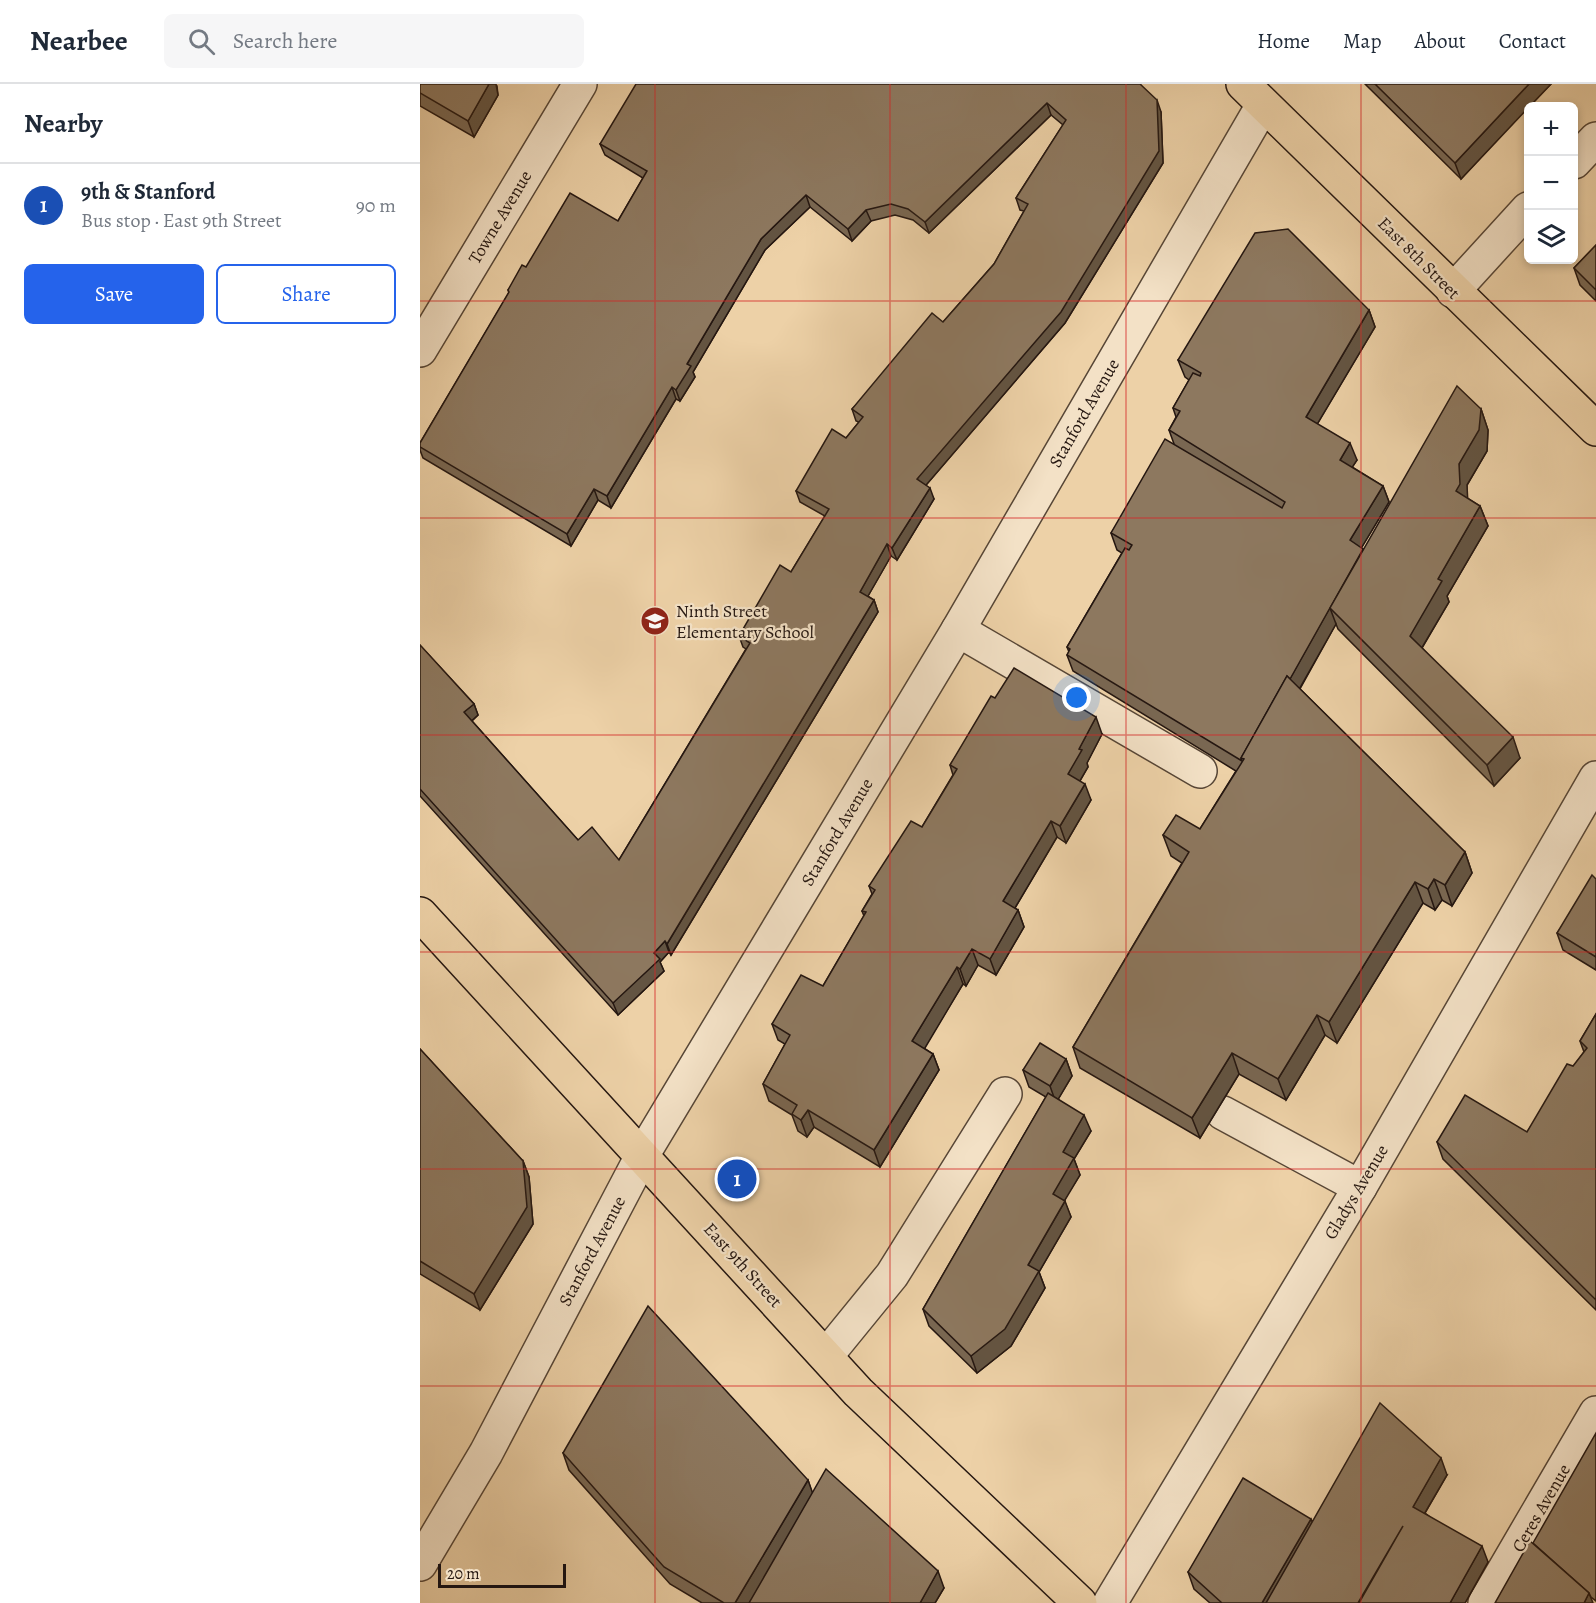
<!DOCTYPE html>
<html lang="en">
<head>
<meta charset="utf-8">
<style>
  :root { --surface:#fff; --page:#f6f6f7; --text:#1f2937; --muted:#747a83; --line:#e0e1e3; --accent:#2563eb }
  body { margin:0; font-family:Alegreya,serif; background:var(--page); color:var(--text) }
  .controls { position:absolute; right:18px; top:18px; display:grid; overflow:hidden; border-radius:9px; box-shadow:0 3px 9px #0003 }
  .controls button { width:54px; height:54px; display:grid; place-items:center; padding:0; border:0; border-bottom:2px solid var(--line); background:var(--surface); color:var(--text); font:30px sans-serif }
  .scale { position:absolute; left:18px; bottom:15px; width:128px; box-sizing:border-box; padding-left:6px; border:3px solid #251711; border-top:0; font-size:16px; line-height:21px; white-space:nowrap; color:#251711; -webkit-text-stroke:4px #f3e1c6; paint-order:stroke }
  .you { position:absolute; left:657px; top:614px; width:21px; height:21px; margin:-15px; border:4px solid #fff; border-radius:50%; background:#1a73e8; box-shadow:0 0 0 9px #1a73e833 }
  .badge { display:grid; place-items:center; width:39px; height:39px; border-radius:50%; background:var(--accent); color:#fff; font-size:20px; font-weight:700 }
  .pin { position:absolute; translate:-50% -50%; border:3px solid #fff; box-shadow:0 2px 6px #0006 }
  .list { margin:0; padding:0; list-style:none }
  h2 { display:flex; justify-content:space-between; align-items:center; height:78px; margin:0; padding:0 24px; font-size:26px }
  h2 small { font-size:20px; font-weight:400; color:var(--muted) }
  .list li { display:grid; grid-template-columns:39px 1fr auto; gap:18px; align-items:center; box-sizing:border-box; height:84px; padding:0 24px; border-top:2px solid var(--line) }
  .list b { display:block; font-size:22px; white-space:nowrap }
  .list p { margin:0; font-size:20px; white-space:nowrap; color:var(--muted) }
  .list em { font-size:20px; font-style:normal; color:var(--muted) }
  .actions { display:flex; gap:12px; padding:18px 24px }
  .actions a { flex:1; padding:14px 0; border:2px solid var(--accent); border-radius:9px; text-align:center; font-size:21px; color:var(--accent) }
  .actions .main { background:var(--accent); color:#fff }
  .icon { flex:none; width:33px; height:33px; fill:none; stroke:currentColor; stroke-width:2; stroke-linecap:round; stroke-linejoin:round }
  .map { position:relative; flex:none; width:1176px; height:1519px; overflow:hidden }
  header { display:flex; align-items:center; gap:36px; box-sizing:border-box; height:84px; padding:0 30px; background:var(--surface); border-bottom:2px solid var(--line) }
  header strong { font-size:28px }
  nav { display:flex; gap:33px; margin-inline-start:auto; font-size:21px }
  .search { width:420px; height:54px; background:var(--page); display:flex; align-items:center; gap:15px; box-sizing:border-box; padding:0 21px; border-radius:9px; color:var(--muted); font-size:22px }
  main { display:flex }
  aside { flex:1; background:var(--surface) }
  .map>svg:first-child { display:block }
</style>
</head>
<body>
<header>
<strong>Nearbee</strong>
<div class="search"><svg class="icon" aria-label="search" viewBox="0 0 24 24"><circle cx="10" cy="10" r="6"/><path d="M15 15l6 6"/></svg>Search here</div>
<nav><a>Home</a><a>Map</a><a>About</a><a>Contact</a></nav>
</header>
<main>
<aside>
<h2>Nearby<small></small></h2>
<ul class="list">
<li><span class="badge" style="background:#1a4fb4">1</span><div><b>9th &amp; Stanford</b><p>Bus stop · East 9th Street</p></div><em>90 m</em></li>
</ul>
<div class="actions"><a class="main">Save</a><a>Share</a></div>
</aside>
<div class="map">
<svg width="1176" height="1519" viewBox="0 0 1176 1519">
  <rect width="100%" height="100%" fill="#edd1a7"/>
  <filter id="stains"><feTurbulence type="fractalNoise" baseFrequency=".00333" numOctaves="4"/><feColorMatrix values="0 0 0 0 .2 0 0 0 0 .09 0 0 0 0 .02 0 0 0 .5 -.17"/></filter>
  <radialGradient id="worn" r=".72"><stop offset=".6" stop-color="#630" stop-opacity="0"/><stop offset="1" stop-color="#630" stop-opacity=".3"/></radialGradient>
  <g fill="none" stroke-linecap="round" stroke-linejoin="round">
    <!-- minor casing -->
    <g stroke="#574636" stroke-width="36">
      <g id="minor">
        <polyline points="1154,78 1176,55"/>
        <polyline points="1033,207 1108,125"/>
        <polyline points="0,266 160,0"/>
        <polyline points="538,546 780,687"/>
        <polyline points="803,1029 940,1103"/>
        <polyline points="406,1272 472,1191 585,1010"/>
        <polyline points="0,1480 66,1369 223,1070 538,546 843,21"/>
        <polyline points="690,1519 940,1103 1176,694"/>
        <polyline points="1065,1519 1176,1329"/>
      </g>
    </g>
    <!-- major casing -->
    <g stroke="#251711" stroke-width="36">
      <g id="major">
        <polyline points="823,0 1176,345"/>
        <polyline points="0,830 438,1308 660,1519"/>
      </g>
    </g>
    <!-- minor -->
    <use href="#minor" stroke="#f3e1c6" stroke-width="33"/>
    <!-- major -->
    <use href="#major" stroke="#edd1a7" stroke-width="33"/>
  </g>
  <!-- wall -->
  <g fill="#796752" stroke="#251711" stroke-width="1.5">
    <polygon points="0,0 77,2 78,11 54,53 0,22"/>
    <polygon points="720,0 741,28 743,79 645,239 506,401 514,415 477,476 471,472 448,512 454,516 458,528 251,871 249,868 240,878 244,887 198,931 0,712 0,561 54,620 58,631 52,637 158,756 199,776 326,565 323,563 319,552 371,488 405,432 380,418 376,407 426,354 439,338 436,337 432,325 523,238 574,180 604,127 600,126 596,114 643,41 631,31 509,149 493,136 475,131 451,137 432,157 390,123 345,166 273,288 275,293 260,317 256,315 191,424 178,416 151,462 3,374 0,366 0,359 89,209 88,206 106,183 198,137 223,94 185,71 180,60"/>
    <polygon points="945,0 1131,0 1110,22 1108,22 1041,95"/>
    <polygon points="1176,161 1176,217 1160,201 1154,184"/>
    <polygon points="949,226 955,243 897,340 937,376 932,383 963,402 969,418 941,464 943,466 1061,325 1068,346 1067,367 1047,401 1047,414 1060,422 1068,442 1027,512 1029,518 1002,564 1100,674 1074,702 918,545 916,540 880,605 1045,768 1052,789 1032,822 1022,816 1015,826 1003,819 917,959 905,951 866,1016 819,990 780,1054 660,984 653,963 762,779 751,772 743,751 780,745 816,687 653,587 647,571 649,568 647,563 702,469 697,466 691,449 754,360 749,346 756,333 753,324 769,296 765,293 758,276"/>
    <polygon points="575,614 682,650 667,679 668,683 660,697 671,716 646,759 637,753 595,824 598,826 604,843 576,891 558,881 546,902 543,900 504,964 513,970 519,986 460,1083 394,1043 387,1053 378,1047 372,1031 349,1017 343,1000 365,960 358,956 352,940 403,902 444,832 442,827 452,810 449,802 502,743 533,691 530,681"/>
    <polygon points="1176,795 1176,886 1143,866 1137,849"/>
    <polygon points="1176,930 1176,1226 1023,1075 1017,1058 1107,1048 1164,968 1160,957"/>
    <polygon points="0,965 103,1077 109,1093 113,1140 60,1226 0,1190"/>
    <polygon points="646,975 652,992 638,1015 671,1047 654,1075 660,1091 644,1116 651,1133 619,1188 625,1204 591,1262 557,1289 509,1242 503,1225 626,1013 609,1003 603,986"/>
    <polygon points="143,1369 388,1396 392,1409 524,1504 515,1519 282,1519 250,1500 149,1386"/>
    <polygon points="1027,1391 1005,1429 1068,1478 1045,1519 790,1519 774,1505 768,1488 892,1437"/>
  </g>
  <!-- shaded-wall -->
  <g fill="#635442" stroke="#251711" stroke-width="1.5">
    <polygon points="69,0 76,0 78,11 54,53 48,37"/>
    <polygon points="1109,0 1131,0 1110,22 1108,22 1108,24 1041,95 1035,79"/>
    <polygon points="737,16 741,28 743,79 645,239 501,407 497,395"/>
    <polygon points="627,19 631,31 509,149 505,138"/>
    <polygon points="386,111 390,123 345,166 273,288 275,293 260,317 256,306 267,280 341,155"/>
    <polygon points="446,126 451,137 432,157 428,145"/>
    <polygon points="949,226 955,243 892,349 886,333"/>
    <polygon points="252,303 256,315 191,424 187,412"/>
    <polygon points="1061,325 1068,346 1067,367 1047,401 1048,421 1036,407 1039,380"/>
    <polygon points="930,359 937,376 926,393 920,376"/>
    <polygon points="963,402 969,418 936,473 930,456"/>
    <polygon points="510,404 514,415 477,476 472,464"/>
    <polygon points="174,405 178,416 151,462 147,450"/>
    <polygon points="1060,422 1068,442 1027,512 1029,518 997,572 990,552 1018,495"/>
    <polygon points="467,460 471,472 444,519 440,508"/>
    <polygon points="943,465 910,524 916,540 830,692 824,676"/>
    <polygon points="454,516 458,528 251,871 247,860"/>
    <polygon points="54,620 58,631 48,640 44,628"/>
    <polygon points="676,633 682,650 667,679 668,683 654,707 648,690 659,665"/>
    <polygon points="1093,653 1100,674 1074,702 1067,681"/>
    <polygon points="665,700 671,716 646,759 640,742"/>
    <polygon points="631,737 637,753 589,834 583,817"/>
    <polygon points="1045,768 1052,789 1032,822 1025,801"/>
    <polygon points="1014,795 1022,816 1015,826 1008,805"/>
    <polygon points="995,798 1003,819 917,959 909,938"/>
    <polygon points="598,826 604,843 576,891 570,875"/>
    <polygon points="245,857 249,868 240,878 244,887 198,931 193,919 234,869"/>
    <polygon points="552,865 558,881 546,902 540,885"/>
    <polygon points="537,883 543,900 499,974 492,957"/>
    <polygon points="897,931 905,951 866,1016 858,995"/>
    <polygon points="812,969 819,990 780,1054 772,1034"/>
    <polygon points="513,970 519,986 460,1083 454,1066"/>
    <polygon points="646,975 652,992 636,1019 630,1002"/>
    <polygon points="388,1026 394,1043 387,1053 381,1036"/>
    <polygon points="664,1031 671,1047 654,1075 660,1091 639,1126 633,1110 643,1068"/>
    <polygon points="103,1077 109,1093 113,1140 60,1226 54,1210"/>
    <polygon points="645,1117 651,1133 619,1188 625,1204 591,1262 557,1289 551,1272 608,1181"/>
    <polygon points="1021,1374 1027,1391 999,1439 993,1423"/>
    <polygon points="388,1396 394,1413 331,1519 315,1519"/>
    <polygon points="891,1435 898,1451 857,1519 842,1519"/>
    <polygon points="1062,1462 1068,1478 1045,1519 1030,1519"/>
    <polygon points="518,1487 524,1504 515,1519 500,1519"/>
    <polygon points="1169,1509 1173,1519 1164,1519"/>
  </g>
  <!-- building -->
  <g fill="#8d785f" stroke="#251711" stroke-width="1.5">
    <polygon points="0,0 69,0 48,37 0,9"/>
    <polygon points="216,0 720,0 737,16 739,67 641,228 497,395 510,404 472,464 467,460 440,508 454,516 247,860 245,857 234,869 240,875 193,919 0,705 0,561 54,620 44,628 158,756 172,743 199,776 330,559 319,552 360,481 371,488 409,425 376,407 412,345 426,354 443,333 432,325 512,229 523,238 574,180 608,120 596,114 646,36 627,19 505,138 488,125 471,120 446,126 428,145 386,111 341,155 267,280 271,282 256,306 252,303 187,412 174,405 147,450 0,363 0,359 89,208 88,206 102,181 106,183 150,109 198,137 227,87 180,60"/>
    <polygon points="955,0 1109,0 1035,79"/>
    <polygon points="868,145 949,226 886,333 930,359 920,376 963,402 930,456 943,465 870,595 867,592 821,674 822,677 647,571 650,565 647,563 705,464 709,466 712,461 691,449 745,355 862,424 865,418 749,346 760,327 753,324 773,289 780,292 781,289 758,276 835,149"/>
    <polygon points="1176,161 1176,206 1154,184"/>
    <polygon points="1037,302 1061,325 1059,346 1039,380 1040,400 1036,407 1060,422 1018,495 1022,497 990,552 1093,653 1067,681 910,524"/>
    <polygon points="594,584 676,633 659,665 662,666 648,690 665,700 640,742 631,737 583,817 598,826 570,875 552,865 540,885 537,883 492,957 513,970 454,1066 388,1026 381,1036 372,1030 377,1021 343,1000 370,951 352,940 381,891 403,902 446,828 442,827 455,806 449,802 491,737 502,743 537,685 530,681 571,612 575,614"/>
    <polygon points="867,592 1045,768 1025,801 1014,795 1008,805 995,798 909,938 897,931 858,995 812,969 772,1034 653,963 769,768 743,751 756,731 780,745 824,675 821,674"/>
    <polygon points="1172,791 1176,795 1176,873 1137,849"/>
    <polygon points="1176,930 1176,1216 1017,1058 1045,1011 1107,1048 1147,980 1153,982 1167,964 1160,957"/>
    <polygon points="620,959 646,975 630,1002 603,986"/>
    <polygon points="0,965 103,1077 107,1123 54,1210 0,1177"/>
    <polygon points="628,1009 664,1031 643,1068 654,1074 633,1110 645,1117 608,1181 619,1187 585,1245 551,1272 503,1225"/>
    <polygon points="228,1222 388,1396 315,1519 304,1519 244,1483 143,1369"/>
    <polygon points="960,1319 1021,1374 993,1423 1062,1462 1030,1519 939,1519 983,1442 938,1519 846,1519"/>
    <polygon points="1176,1349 1176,1517 1171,1513 1169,1509 1113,1459"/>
    <polygon points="406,1385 518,1487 500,1519 329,1519"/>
    <polygon points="823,1394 891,1435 842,1519 802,1519 768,1488"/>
    <polygon points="1110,1457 1169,1509 1164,1519 1075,1519"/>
  </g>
  <!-- grid -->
  <path fill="none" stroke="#d62828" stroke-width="1.5" stroke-opacity="0.55" d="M235 0V1519M470 0V1519M706 0V1519M941 0V1519M0 217H1176M0 434H1176M0 651H1176M0 868H1176M0 1085H1176M0 1302H1176"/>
  <!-- icons -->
  <defs>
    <g id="school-disc" transform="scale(1.5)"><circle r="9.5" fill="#8f2418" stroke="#f3e1c6"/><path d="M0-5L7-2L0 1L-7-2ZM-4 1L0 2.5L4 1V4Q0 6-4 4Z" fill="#fff"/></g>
  </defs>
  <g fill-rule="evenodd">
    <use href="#school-disc" x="235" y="537"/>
  </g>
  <g text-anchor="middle" stroke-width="4.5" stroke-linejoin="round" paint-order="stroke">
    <!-- street labels -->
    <g font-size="18" fill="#251711" stroke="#f3e1c6">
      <text transform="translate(80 133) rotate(-59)" y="6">Towne Avenue</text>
      <text transform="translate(999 174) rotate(45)" y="6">East 8th Street</text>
      <text transform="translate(664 329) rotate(-60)" y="6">Stanford Avenue</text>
      <text transform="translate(417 748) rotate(-59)" y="6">Stanford Avenue</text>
      <text transform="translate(936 1108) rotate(-59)" y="6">Gladys Avenue</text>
      <text transform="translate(172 1167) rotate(-62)" y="6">Stanford Avenue</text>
      <text transform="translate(323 1181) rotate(48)" y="6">East 9th Street</text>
      <text transform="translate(1121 1424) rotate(-60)" y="6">Ceres Avenue</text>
    </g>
    <!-- poi labels -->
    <g font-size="18" fill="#251711" stroke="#f3e1c6" text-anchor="start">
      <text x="256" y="533">Ninth Street<tspan x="256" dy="21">Elementary School</tspan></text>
    </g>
  </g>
  <rect width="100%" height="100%" filter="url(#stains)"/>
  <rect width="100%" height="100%" fill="url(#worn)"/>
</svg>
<div class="controls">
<button>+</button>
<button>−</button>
<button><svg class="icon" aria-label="layers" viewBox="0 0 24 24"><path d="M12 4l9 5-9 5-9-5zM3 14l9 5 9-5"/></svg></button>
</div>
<div class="scale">20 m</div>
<div class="you"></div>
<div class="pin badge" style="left:317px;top:1095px;background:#1a4fb4">1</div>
</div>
</main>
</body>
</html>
